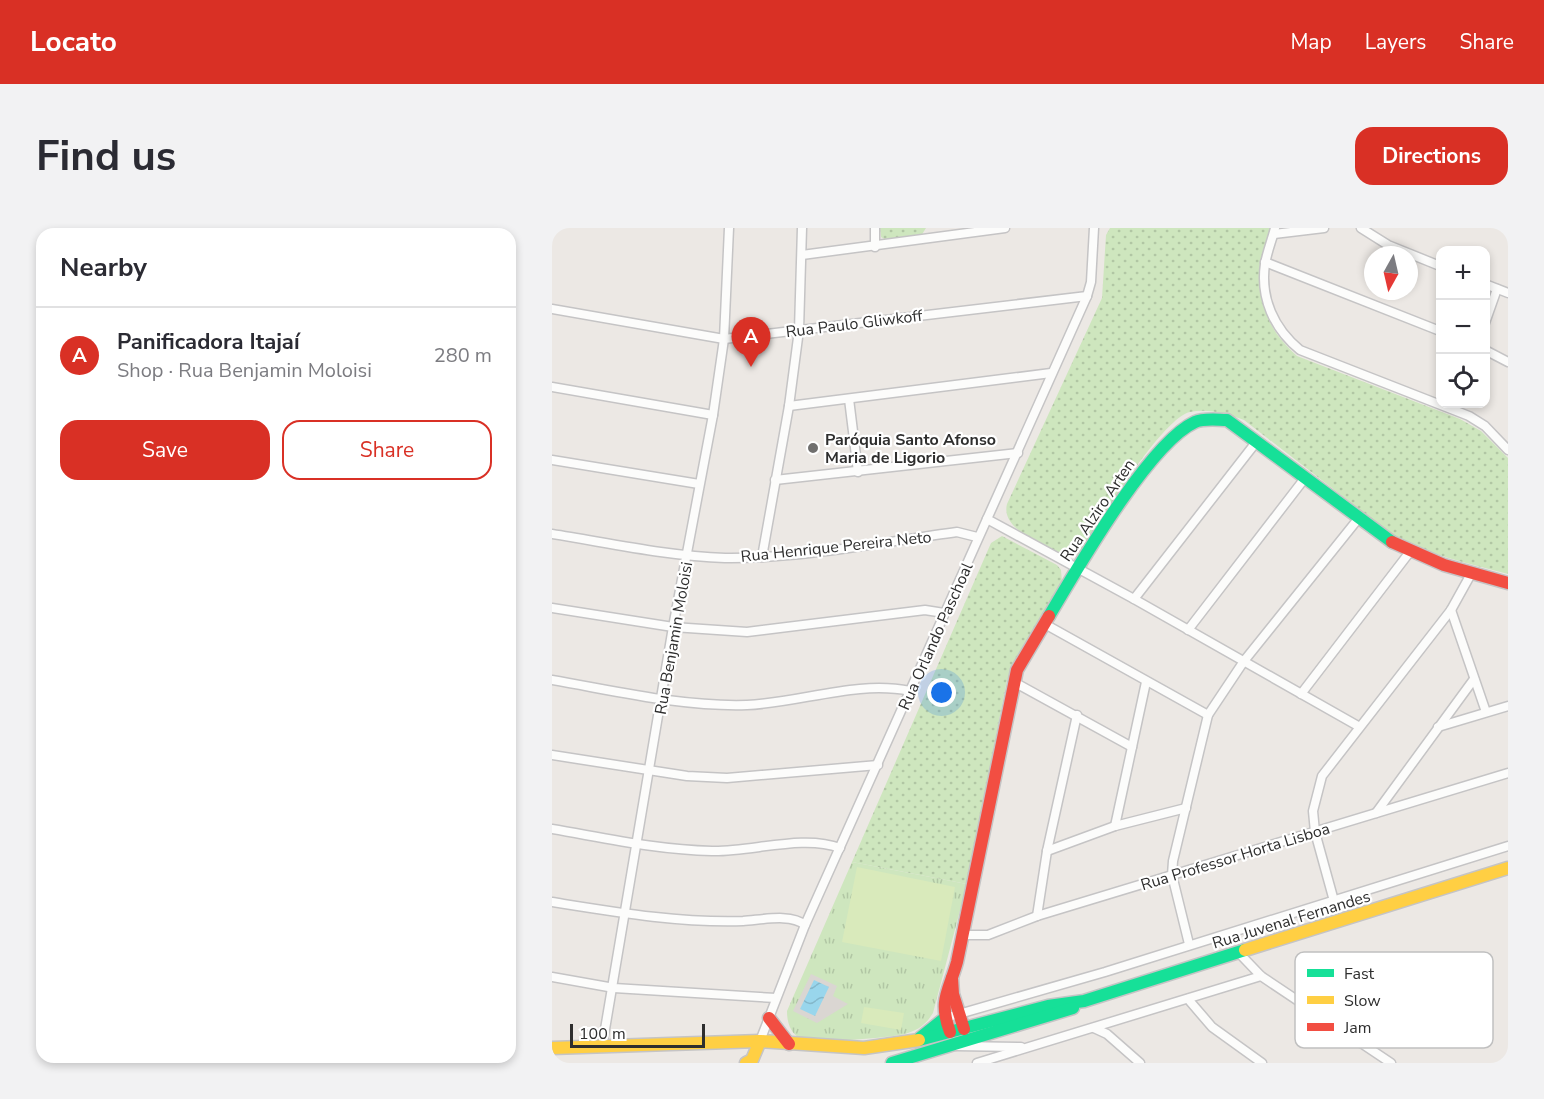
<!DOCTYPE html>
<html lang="en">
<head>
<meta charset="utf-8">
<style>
  :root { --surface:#fff; --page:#f2f2f3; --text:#2b2b33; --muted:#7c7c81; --line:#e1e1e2; --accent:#d93025 }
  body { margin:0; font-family:"Nunito Sans",sans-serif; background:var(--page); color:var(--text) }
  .controls { position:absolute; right:18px; top:18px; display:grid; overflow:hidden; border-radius:12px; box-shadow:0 3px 9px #0003 }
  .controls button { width:54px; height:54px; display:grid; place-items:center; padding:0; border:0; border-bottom:2px solid var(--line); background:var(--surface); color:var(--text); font:30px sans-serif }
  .compass { position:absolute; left:812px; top:18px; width:54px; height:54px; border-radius:50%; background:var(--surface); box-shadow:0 3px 9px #0003; rotate:188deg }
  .scale { position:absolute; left:18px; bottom:15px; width:135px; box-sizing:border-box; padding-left:6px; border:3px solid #2e2e2e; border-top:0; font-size:16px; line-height:21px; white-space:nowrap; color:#2e2e2e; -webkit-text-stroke:4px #fff; paint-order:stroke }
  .you { position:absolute; left:390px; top:465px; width:21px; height:21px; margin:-15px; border:4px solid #fff; border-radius:50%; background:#1a73e8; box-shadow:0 0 0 9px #1a73e833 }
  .badge { display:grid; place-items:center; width:39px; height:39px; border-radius:50%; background:var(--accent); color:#fff; font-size:20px; font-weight:700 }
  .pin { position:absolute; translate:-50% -50px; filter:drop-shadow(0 2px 3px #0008) }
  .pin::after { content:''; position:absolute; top:32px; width:21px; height:18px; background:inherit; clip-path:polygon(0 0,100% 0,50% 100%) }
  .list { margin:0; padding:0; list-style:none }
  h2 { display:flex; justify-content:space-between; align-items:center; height:78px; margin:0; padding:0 24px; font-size:26px }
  h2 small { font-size:20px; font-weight:400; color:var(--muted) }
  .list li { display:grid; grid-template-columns:39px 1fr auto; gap:18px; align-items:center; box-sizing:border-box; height:96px; padding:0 24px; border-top:2px solid var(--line) }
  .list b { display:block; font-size:22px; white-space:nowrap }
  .list p { margin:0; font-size:20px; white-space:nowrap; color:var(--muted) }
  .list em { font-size:20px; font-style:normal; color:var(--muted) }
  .actions { display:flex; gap:12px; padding:18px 24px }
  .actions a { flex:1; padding:14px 0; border:2px solid var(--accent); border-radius:18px; text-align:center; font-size:21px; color:var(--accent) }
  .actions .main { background:var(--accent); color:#fff }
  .icon { flex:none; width:33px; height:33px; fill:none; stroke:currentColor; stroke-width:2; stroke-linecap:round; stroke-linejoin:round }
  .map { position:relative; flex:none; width:956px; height:835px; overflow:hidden; border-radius:18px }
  header { display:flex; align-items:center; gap:36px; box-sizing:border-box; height:84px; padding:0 30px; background:var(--accent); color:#fff }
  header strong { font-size:28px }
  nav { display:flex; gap:33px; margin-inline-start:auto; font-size:21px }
  .intro { display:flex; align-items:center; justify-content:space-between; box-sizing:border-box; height:144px; padding:0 36px }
  h1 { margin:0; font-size:42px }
  .button { padding:15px 27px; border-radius:18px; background:var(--accent); color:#fff; font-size:21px; font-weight:700 }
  main { display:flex; gap:36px; padding:0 36px }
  aside { flex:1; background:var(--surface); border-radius:18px; box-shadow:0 3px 9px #0003 }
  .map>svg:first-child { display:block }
</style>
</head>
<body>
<header>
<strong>Locato</strong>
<nav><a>Map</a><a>Layers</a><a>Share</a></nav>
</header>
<div class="intro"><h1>Find us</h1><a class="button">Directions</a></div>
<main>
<aside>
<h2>Nearby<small></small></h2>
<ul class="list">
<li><span class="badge">A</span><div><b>Panificadora Itajaí</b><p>Shop · Rua Benjamin Moloisi</p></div><em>280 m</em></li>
</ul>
<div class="actions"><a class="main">Save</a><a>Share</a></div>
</aside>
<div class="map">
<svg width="956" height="835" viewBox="0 0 956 835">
  <defs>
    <pattern id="grass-dots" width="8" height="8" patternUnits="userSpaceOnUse" patternTransform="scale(1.5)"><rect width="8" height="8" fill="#cee6be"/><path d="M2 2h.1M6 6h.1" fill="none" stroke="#b1c6a4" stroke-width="1.8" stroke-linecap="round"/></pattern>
    <pattern id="park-tufts" width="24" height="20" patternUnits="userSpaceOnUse" patternTransform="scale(1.5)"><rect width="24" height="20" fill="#cee6be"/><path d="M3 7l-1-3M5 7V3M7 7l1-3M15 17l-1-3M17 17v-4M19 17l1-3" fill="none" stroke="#b1c6a4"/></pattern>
    <pattern id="water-waves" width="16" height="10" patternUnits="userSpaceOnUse" patternTransform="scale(1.5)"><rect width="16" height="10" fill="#99d6ec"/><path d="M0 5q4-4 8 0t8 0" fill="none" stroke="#84b8cb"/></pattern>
  </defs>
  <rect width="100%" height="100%" fill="#ece8e4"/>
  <!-- grass -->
  <g fill="url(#grass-dots)">
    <polygon points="328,0 374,0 369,8 334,12 329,9"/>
    <path d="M558 0H719C711 55 698 86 745 128L908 191 929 203 956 230V346C915 335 875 327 838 305L692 192C676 186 656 180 638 184 614 189 563 269 549 292 541 304 534 321 522 329L514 328C495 317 448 303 455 276L550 70 554 7Z"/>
    <polygon points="450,308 505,337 509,342 510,354 455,452 415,656 300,634 439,315"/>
  </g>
  <!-- park -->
  <path fill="url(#park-tufts)" d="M300 634 415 656 381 785C374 796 368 801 356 805 344 810 258 816 249 811 238 805 235 794 235 783Z"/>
  <!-- pitch -->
  <g fill="#d9eabb">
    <polygon points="305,639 403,659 389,733 290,714"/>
    <polygon points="312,779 352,785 349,802 309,795"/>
  </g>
  <!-- plaza -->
  <polygon fill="#dad6d2" points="259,746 285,758 281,768 296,776 265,795 241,783"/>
  <!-- water -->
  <polygon fill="url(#water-waves)" points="262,752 277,759 263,788 248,781"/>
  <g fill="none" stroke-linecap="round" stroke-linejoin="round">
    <!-- street casing -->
    <g stroke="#c5c4c5" stroke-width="11">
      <g id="street">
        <polyline points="323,0 323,19"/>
        <path d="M723 0C720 12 715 24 713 36 708 70 722 101 748 122L917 188 933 198 956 222"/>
        <polyline points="809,0 836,17 888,38"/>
        <polyline points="722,6 772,0"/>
        <polyline points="250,27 453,0"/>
        <polyline points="713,34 888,103"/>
        <polyline points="933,56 956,65"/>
        <polyline points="0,81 172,111 535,68"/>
        <polyline points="933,95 945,61"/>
        <polyline points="933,122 956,134"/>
        <polyline points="0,159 161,187"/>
        <polyline points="297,171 306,244"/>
        <polyline points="237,178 499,145"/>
        <polyline points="0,232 147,256"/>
        <polyline points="223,252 466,225"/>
        <polyline points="435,291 582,371 806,498"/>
        <path d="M0 306C57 315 115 328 173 330 247 331 331 314 405 304L425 309"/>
        <polyline points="210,329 237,178 247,102 250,0"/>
        <polyline points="582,371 705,213"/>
        <polyline points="0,380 121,399 195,404 373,382 392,385"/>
        <polyline points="899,382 934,484"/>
        <polyline points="491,395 656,487"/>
        <polyline points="636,402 753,250"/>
        <path d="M0 452C64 463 130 479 195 477 248 475 305 452 358 463"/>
        <polyline points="462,454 580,519"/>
        <polyline points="749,466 857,325"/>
        <polyline points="886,499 956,478"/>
        <polyline points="0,527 135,548 175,550 326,537"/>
        <polyline points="824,585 922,451"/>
        <polyline points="563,598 594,454"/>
        <path d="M0 601C53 610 106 622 160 623 200 624 251 606 288 620"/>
        <polyline points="495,623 563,598 634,580"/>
        <polyline points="782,673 763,604 761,583 770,548 899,382 919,346"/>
        <path d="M0 674C63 684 127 695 191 693 209 692 239 685 253 697"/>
        <polyline points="485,688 495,623 525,487"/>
        <polyline points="411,707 436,707 485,688 956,545"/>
        <polyline points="637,716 620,647 621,633 656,487 692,433 806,291"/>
        <polyline points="686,724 709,748 839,835"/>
        <polyline points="0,749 62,760 224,770"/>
        <polyline points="636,771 660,799 710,835"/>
        <polyline points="393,790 553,744 956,618"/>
        <polyline points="542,800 555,806 588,835"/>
        <polyline points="208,813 253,697 535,68 539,54 542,0"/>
        <polyline points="404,818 469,819"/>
        <polyline points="50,819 121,399 161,187 172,111 177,0"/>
        <polyline points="425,835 709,748"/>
      </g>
    </g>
    <!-- fast casing -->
    <g stroke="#c5c4c5" stroke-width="15">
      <g id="fast">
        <path d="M497 388C525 341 597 215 643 194 652 190 665 192 675 192L840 314"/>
        <polyline points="368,810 393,790"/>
        <polyline points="367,812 496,778 532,773 693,722"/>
        <polyline points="340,835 521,780"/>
      </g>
    </g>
    <!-- slow casing -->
    <g stroke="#c5c4c5" stroke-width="15">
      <g id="slow">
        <polyline points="693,722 956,640"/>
        <polyline points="0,820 208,813 312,820 367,812"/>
        <polyline points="194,835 200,832 208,813"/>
      </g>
    </g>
    <!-- jam casing -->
    <g stroke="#c5c4c5" stroke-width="15">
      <g id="jam">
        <polyline points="840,314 892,337 956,355"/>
        <polyline points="400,750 401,766 412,801"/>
        <polyline points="217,790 237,816"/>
        <path d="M398 804C386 772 397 763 405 734L465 442 497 388"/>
      </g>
    </g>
    <!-- street -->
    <use href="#street" stroke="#fcfcfb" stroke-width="8"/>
    <!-- fast -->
    <use href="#fast" stroke="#16e098" stroke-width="12"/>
    <!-- slow -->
    <use href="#slow" stroke="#ffcf43" stroke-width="12"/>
    <!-- jam -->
    <use href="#jam" stroke="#f24e42" stroke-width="12"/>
  </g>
  <!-- markers -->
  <circle fill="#706f6e" stroke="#fff" stroke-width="2" cx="261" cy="220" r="6"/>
  <g text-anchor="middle" stroke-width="4.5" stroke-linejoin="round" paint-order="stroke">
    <!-- street labels -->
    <g font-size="16" fill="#2e2e2e" stroke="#fff">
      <text transform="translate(302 95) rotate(-7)" y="6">Rua Paulo Gliwkoff</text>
      <text transform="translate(545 282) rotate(-56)" y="6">Rua Alziro Arten</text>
      <text transform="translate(284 318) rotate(-6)" y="6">Rua Henrique Pereira Neto</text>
      <text transform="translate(383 408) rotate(-66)" y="6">Rua Orlando Paschoal</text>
      <text transform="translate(121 410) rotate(-80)" y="6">Rua Benjamin Moloisi</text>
      <text transform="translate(683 628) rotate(-17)" y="6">Rua Professor Horta Lisboa</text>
      <text transform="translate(739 691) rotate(-17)" y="6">Rua Juvenal Fernandes</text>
    </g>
    <!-- poi labels -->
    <g font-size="16" font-weight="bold" fill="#2e2e2e" stroke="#fff" text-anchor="start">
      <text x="273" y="217">Paróquia Santo Afonso<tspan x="273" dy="18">Maria de Ligorio</tspan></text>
    </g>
  </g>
  <!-- legend -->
  <rect x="743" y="724" width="198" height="96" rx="9" fill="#fff" stroke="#c0c0c0" stroke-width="1.5"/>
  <rect x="755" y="741" width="27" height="8" fill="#16e098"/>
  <rect x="755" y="768" width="27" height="8" fill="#ffcf43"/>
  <rect x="755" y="795" width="27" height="8" fill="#f24e42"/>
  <g font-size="16" fill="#2e2e2e">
    <text x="792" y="751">Fast</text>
    <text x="792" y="778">Slow</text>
    <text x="792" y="805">Jam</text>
  </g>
</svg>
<div class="controls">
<button>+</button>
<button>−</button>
<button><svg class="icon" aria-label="locate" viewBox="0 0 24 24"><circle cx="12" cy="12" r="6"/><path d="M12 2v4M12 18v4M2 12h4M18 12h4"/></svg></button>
</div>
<svg class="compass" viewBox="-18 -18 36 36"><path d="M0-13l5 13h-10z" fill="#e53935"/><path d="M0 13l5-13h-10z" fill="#7c7c81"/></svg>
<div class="scale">100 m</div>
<div class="you"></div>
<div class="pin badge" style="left:199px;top:139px">A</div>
</div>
</main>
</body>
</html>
